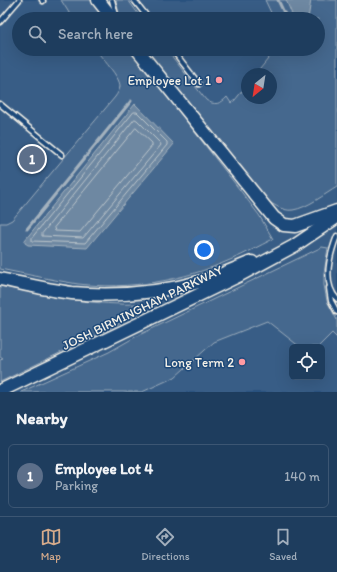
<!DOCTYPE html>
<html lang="en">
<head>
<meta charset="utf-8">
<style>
  :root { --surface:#1e3d5e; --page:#264464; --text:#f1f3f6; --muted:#a1aebc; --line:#3c5673; --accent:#d6ab8b }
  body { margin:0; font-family:Itim,sans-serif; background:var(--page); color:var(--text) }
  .controls { position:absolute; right:12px; bottom:12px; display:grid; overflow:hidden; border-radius:6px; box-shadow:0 4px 16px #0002 }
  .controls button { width:36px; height:36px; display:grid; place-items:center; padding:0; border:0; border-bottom:1px solid var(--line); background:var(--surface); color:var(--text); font:20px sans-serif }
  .compass { position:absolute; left:241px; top:68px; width:36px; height:36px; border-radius:50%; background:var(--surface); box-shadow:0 4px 16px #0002; rotate:210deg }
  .you { position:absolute; left:204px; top:250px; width:14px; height:14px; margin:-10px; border:3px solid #fff; border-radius:50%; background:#1a73e8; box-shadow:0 0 0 6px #1a73e833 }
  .badge { display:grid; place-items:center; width:26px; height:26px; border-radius:50%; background:var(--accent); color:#fff; font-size:13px; font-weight:700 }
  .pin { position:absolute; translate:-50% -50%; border:2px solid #fff; box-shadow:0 1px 4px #0006 }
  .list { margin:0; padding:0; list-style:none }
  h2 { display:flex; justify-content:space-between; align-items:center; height:52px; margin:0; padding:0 16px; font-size:17px }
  h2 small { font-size:13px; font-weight:400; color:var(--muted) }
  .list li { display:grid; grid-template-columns:26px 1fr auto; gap:12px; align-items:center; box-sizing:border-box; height:64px; margin:0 8px 8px; padding:0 8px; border:1px solid var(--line); border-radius:6px }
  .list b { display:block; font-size:15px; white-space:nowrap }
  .list p { margin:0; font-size:13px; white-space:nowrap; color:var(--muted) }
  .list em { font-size:13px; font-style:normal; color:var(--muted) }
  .icon { flex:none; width:22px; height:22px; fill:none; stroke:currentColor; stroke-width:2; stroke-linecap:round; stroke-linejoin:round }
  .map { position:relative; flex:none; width:337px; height:392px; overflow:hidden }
  .search { position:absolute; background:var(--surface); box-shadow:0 4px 16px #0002; left:12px; right:12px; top:12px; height:44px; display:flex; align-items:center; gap:10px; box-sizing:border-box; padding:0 14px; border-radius:22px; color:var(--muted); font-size:15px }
  .sheet { height:124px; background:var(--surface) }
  nav { display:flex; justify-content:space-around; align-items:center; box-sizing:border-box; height:56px; border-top:1px solid var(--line); background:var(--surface); font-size:11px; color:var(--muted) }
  nav a { display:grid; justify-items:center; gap:2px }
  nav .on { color:var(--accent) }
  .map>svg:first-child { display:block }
</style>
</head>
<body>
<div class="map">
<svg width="337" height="392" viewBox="0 0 337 392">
  <rect width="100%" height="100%" fill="#28517e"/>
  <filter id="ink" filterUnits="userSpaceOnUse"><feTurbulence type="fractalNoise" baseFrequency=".025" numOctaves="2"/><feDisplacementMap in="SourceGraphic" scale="8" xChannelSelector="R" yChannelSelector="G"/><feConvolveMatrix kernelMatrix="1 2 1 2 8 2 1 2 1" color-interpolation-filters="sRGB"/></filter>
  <g filter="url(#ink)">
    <!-- built -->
    <path fill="#375d86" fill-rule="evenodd" d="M0 0H337V392H0ZM19 19H318V49H19ZM247 74H271V98H247ZM292 347H322V377H292Z"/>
    <!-- green -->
    <g fill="#45688e" stroke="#9cacbb">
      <polygon points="61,0 92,0 107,19 73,19"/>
      <polygon points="116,0 128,0 142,19 122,19 119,14"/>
      <path d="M265 0H337V187C325 194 307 208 293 210 282 212 270 202 262 197L144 49H166L206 100C214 106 221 104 227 97L231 103 235 100 247 85V98H271V74H256L276 49H318V19H274Z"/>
      <path d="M95 49H130L233 181 259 215 273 239C259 246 245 254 230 260 183 281 129 290 78 284 52 280 26 274 0 269V223H6L12 220 115 97C117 94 120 90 120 86 120 77 101 57 95 49Z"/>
      <polygon points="322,247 328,248 324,273 324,285 327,301 337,320 337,338 332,333 318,347 300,347 267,321 214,342 175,377 142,392 21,392 109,352 137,336"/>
      <path d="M0 286C47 296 95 306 144 304L145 306 139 313 107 330 0 382V360L3 359 0 357Z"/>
    </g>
    <!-- water -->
    <g fill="#6e88a2" stroke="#a4b2be">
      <polygon points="286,0 311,0 308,19 294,19"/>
      <polygon points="135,104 174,144 87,248 28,245 25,243 25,240"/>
    </g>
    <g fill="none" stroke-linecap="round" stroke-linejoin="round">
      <!-- shore -->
      <g stroke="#bec7cc" stroke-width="1">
        <polygon points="134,112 137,112 167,142 167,145 85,243 32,241 32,238"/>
        <polygon points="135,119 137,120 160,143 161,145 83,238 42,236 42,234"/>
        <polygon points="136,128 152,143 152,146 80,232 55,231 54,228"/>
      </g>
      <!-- stream -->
      <g stroke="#a4b2be" stroke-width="3">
        <polyline points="278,0 287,19"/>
        <polyline points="27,229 131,101"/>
      </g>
      <!-- lane casing -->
      <g stroke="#f4f1e8" stroke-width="7">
        <g id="lane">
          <polyline points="42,0 43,1"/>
          <polyline points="112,0 116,15"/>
          <polyline points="134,0 149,19"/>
          <polyline points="0,22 19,0"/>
          <polyline points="172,49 199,84"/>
          <polyline points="0,104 62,155"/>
          <path d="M337 236C330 254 322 283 337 299"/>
          <polyline points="329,288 331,301 337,312"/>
        </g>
      </g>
      <!-- secondary casing -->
      <g stroke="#f4f1e8" stroke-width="15">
        <g id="secondary">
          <polyline points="98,0 113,19"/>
          <polyline points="137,49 274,218 284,225 295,226 337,211"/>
          <path d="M0 279C24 284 48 290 72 293 117 297 160 293 203 281 219 276 236 268 252 262"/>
          <polyline points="0,391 240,275 294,246 337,217"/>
        </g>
      </g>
      <!-- lane -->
      <use href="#lane" stroke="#1f4a7a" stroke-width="4"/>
      <!-- secondary -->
      <use href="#secondary" stroke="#1f4a7a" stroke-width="12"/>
    </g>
  </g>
  <!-- markers -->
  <g fill="#ff9aa2" stroke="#1f4a7a" stroke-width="1.5">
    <circle cx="219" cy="80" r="4"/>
    <circle cx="242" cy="362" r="4"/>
  </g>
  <g text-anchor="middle" stroke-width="3" stroke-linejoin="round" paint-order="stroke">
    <!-- poi labels -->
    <g font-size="13" fill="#f4f1e8" stroke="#1f4a7a" text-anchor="end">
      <text x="211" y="85">Employee Lot 1</text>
      <text x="234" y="367">Long Term 2</text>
    </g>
    <!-- street labels -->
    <g font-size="13" fill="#f4f1e8" stroke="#1f4a7a">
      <text transform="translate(142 307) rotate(-26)" y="5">JOSH BIRMINGHAM PARKWAY</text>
    </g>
  </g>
</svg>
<div class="controls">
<button><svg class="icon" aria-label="locate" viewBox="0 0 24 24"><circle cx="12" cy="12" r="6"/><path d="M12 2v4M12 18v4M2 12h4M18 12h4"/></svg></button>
</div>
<svg class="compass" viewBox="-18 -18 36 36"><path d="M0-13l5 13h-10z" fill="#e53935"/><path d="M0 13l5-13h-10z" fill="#a1aebc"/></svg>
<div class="you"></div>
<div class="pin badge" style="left:32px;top:159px;background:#5c6f8a">1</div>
<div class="search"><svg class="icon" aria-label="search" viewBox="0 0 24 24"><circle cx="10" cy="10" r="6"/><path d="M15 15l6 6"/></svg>Search here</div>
</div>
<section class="sheet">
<h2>Nearby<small></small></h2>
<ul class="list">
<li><span class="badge" style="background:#5c6f8a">1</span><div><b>Employee Lot 4</b><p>Parking</p></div><em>140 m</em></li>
</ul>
</section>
<nav>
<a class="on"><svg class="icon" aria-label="map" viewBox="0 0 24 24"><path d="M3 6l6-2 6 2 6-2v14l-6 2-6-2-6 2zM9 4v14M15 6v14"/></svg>Map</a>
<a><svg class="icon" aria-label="directions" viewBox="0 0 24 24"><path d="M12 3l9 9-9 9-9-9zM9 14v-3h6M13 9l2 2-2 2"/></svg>Directions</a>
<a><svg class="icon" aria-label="saved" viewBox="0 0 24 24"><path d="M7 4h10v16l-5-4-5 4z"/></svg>Saved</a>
</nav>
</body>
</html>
